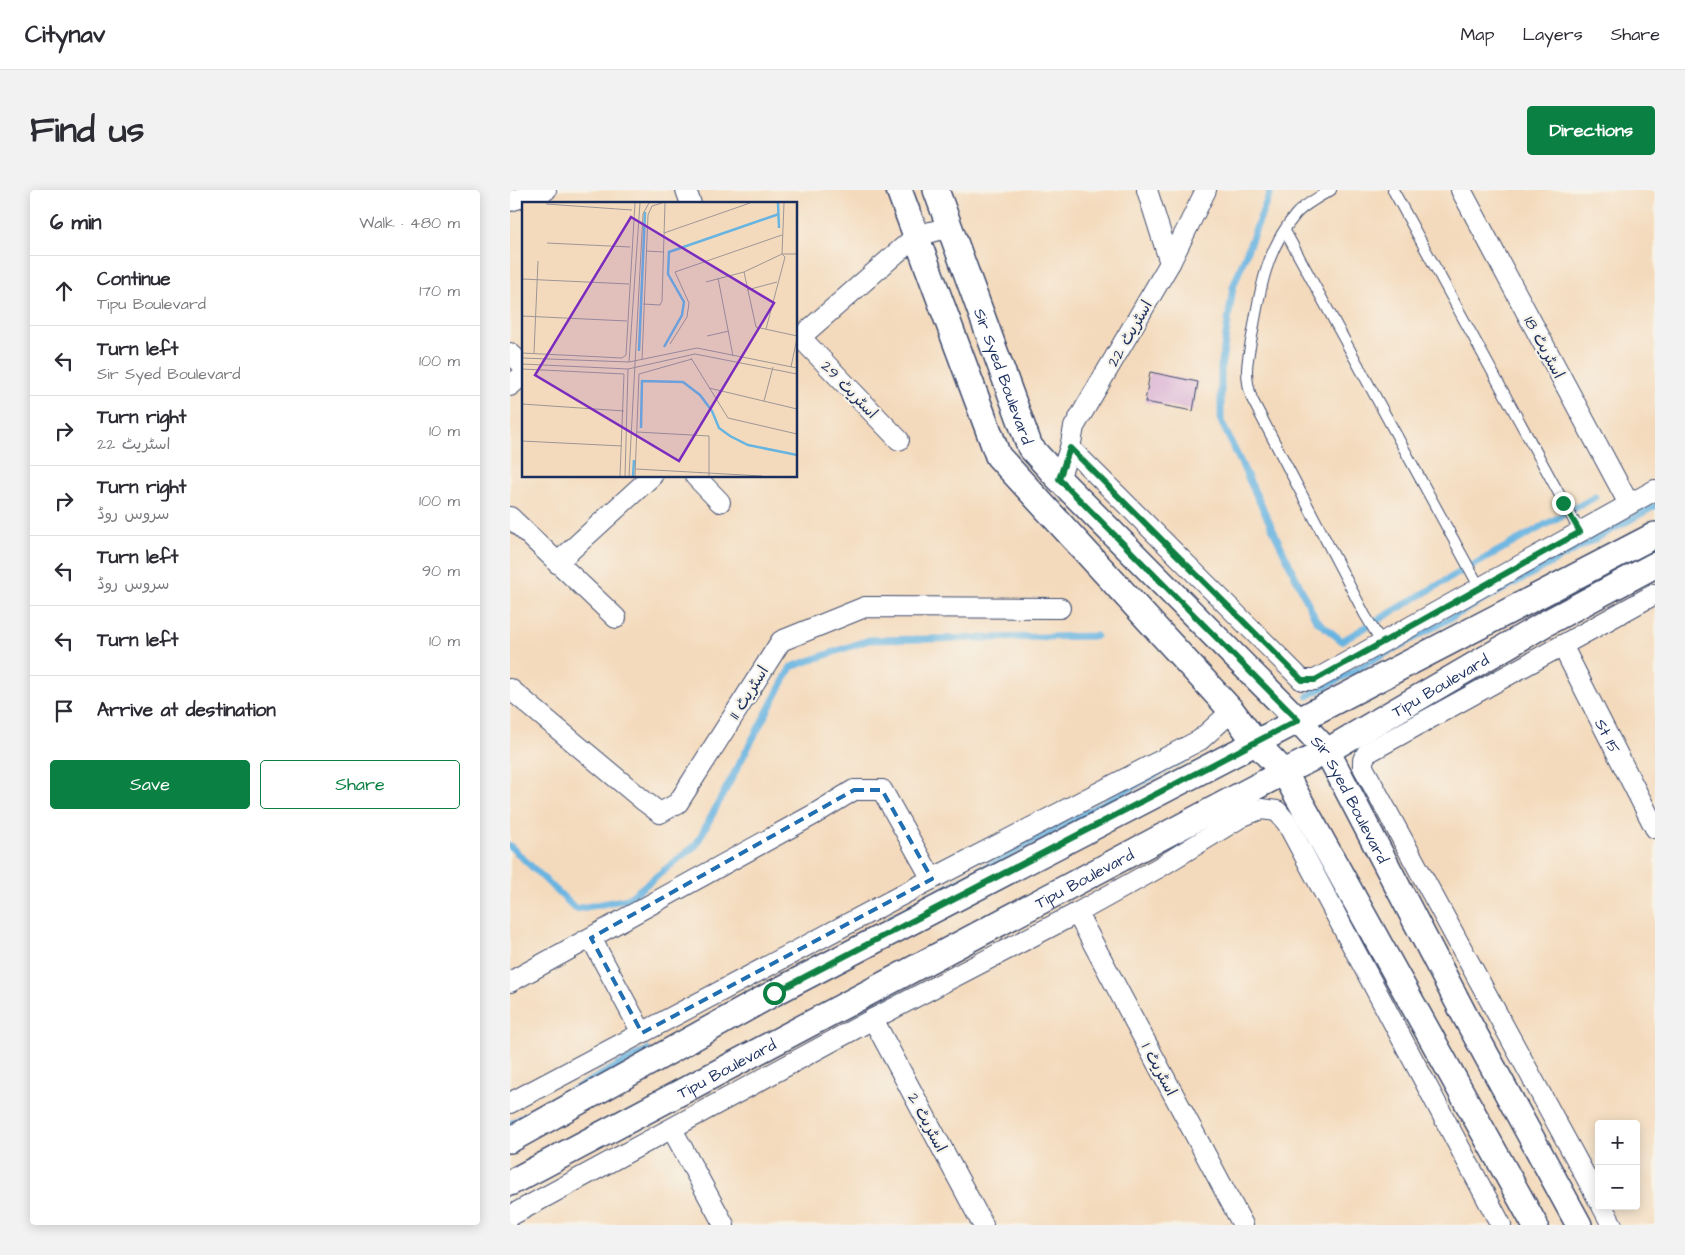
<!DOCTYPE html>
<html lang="en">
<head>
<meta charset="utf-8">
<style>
  :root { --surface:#fff; --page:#f2f2f3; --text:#2b2b33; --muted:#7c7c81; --line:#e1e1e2; --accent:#0b8043 }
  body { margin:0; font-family:"Architects Daughter","Playpen Sans Arabic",sans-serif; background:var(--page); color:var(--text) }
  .controls { position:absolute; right:15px; bottom:15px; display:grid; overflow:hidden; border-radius:5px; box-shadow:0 2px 12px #0003 }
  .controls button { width:45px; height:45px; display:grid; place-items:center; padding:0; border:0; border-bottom:1px solid var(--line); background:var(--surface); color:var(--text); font:25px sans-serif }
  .stop { position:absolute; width:15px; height:15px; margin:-11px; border:4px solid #0b8043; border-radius:50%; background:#fff }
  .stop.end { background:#0b8043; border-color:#fff; box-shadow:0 1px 5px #0008 }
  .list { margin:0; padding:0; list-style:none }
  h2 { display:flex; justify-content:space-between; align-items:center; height:65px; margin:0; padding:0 20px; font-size:21px }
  h2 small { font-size:16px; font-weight:400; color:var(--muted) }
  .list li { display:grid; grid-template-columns:32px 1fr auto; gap:15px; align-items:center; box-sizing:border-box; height:70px; padding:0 20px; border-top:1px solid var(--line) }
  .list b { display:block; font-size:19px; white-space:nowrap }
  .list p { margin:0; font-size:16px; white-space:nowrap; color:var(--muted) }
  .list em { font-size:16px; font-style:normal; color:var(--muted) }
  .actions { display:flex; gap:10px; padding:15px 20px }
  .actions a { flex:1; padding:11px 0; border:1px solid var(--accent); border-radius:5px; text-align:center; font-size:18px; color:var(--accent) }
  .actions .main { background:var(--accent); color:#fff }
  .icon { flex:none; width:28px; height:28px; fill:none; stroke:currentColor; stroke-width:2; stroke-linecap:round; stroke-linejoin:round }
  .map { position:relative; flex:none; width:1145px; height:1035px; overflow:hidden; border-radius:5px }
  header { display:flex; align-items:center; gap:30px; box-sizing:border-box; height:70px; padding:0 25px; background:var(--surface); border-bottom:1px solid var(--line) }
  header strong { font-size:24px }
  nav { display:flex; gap:28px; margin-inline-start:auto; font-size:18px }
  .intro { display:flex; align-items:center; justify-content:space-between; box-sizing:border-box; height:120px; padding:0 30px }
  h1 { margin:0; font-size:35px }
  .button { padding:12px 22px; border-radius:5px; background:var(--accent); color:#fff; font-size:18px; font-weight:700 }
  main { display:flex; gap:30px; padding:0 30px }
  aside { flex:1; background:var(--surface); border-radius:5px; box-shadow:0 2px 12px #0003 }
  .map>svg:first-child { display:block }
</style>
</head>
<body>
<header>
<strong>Citynav</strong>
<nav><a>Map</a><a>Layers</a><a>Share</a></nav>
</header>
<div class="intro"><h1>Find us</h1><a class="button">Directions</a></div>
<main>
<aside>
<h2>6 min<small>Walk · 480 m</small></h2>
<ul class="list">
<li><svg class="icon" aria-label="ahead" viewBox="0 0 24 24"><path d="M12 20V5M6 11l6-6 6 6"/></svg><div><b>Continue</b><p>Tipu Boulevard</p></div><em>170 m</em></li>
<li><svg class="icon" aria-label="left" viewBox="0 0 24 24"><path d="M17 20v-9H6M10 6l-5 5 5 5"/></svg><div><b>Turn left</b><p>Sir Syed Boulevard</p></div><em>100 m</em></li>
<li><svg class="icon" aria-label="right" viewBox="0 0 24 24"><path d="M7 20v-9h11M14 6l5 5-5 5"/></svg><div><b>Turn right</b><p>اسٹریٹ 22</p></div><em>10 m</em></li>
<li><svg class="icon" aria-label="right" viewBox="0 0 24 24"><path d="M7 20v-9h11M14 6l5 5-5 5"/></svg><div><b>Turn right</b><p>سروس روڈ</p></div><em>100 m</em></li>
<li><svg class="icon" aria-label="left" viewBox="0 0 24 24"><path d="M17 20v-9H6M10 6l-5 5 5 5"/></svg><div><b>Turn left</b><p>سروس روڈ</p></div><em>90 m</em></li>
<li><svg class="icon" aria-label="left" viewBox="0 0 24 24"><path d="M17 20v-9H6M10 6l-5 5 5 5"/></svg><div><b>Turn left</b></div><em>10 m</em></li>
<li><svg class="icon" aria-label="arrive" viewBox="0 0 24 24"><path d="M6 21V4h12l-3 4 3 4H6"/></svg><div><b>Arrive at destination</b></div></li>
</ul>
<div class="actions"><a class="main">Save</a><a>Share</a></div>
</aside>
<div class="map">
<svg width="1145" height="1035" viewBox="0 0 1145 1035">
  <rect width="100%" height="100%" fill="#f7f3e8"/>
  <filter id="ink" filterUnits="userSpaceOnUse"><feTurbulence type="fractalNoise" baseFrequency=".02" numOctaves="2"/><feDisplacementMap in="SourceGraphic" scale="10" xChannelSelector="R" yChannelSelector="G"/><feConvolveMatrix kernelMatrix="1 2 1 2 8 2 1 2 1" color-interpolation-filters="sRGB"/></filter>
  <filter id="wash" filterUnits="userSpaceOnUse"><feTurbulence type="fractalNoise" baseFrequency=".0096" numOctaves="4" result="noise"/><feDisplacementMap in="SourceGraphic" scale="20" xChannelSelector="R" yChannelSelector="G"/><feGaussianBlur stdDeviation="1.12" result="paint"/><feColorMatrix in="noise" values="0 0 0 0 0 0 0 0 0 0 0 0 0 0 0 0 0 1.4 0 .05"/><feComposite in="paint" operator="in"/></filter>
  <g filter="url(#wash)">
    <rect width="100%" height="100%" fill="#f4dabc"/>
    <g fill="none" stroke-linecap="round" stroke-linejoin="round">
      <!-- stream -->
      <g stroke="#68b4e1" stroke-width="7">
        <polyline points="761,0 723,97 711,178 711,231 806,430 832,451 947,384 1085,307"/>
        <polyline points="798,506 1145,316"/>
        <polyline points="0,656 66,719 118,709 186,655 281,477 359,450 586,446"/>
        <polyline points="380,729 682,565"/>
        <polyline points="0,934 137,860"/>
      </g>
    </g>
    <g id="blocks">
      <!-- building -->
      <polygon fill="#dcb4d6" points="640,182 688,192 683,221 635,212"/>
    </g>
  </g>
  <g filter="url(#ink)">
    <use href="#blocks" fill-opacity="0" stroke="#3c496c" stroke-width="1"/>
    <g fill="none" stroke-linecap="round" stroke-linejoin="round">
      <!-- service casing -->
      <g stroke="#3c496c" stroke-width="12">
        <g id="service">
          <path d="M821 0C809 7 795 14 786 24 757 58 750 99 743 141 738 168 733 183 742 209L855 425 872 453"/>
          <polyline points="883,0 1070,342"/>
          <polyline points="775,41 970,398"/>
        </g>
      </g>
      <!-- minor casing -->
      <g stroke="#3c496c" stroke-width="22">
        <g id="minor">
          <polyline points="176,0 181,14"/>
          <polyline points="637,0 660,73"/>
          <polyline points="951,0 1119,314"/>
          <polyline points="0,11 36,0"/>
          <polyline points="290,147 389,250"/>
          <polyline points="286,151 406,46 440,37"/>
          <polyline points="0,163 14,176"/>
          <polyline points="0,196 14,184"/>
          <polyline points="560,258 792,490 805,490 1145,300"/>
          <polyline points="185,286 210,312"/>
          <polyline points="549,289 560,258 564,237 660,73 696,0"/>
          <polyline points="0,327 106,428"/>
          <polyline points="47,373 142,286"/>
          <path id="s1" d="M1052 455 1145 638"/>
          <polyline points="0,499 134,611 150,623 168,613 271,451 355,417 550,418"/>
          <polyline points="567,723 733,1035"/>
          <polyline points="81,748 132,843"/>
          <polyline points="0,792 303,625 344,600 372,600 422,689"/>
          <polyline points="363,829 473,1035"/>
          <polyline points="0,913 422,689 690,550 722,521"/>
          <polyline points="162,939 214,1035"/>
          <polyline points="1089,1011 853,577 853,570 857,563 1145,404"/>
          <polyline points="1092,1016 1102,1035"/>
          <polyline points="0,1026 363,829 567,723 650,677 733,626 751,619 767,621 777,633 991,1035"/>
        </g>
      </g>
      <!-- tertiary casing -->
      <g stroke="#3c496c" stroke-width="28">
        <g id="tertiary">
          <polyline points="389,0 488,266 722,521 746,553 774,582 1025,1035"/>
          <path id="s2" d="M426 0 520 257 549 289 788 530 817 561 955 826 1069 1035"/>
          <polyline points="0,950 264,803 1145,345"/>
          <path id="s3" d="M0 993 774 582 817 561 1038 432 1145 375"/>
        </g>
      </g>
      <!-- service -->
      <use href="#service" stroke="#fff" stroke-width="10"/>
      <!-- minor -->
      <use href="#minor" stroke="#fff" stroke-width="20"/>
      <!-- tertiary -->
      <use href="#tertiary" stroke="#fff" stroke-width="25"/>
    </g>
  </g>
  <g fill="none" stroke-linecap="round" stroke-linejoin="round" filter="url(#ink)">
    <!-- route -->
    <polyline stroke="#0b8043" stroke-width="6" points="264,803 788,530 549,289 560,258 792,490 805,490 1070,342 1053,313"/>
  </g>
  <!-- marked area -->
  <path fill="none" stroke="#1f6fb2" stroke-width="4" stroke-dasharray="10 6" stroke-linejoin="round" d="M344 600H372L422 689 132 843 81 748Z"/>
  <g text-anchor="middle" stroke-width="4.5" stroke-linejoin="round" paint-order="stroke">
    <!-- street labels -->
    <g font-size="16" fill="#1b2f5e" stroke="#f7f3e8">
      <text transform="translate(619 143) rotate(-60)" y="6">اسٹریٹ 22</text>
      <text transform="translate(1035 157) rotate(62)" y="6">اسٹریٹ 18</text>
      <text dy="6" stroke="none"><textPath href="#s2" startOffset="198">Sir Syed Boulevard</textPath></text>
      <text transform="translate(340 199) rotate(46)" y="6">اسٹریٹ 29</text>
      <text dy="6" stroke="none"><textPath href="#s3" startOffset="1055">Tipu Boulevard</textPath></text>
      <text transform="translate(238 502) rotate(-58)" y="6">اسٹریٹ 11</text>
      <text dy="6" stroke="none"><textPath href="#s1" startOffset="102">St 15</textPath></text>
      <text dy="6" stroke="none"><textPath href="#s2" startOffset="752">Sir Syed Boulevard</textPath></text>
      <text dy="6" stroke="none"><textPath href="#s3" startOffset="650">Tipu Boulevard</textPath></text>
      <text dy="6" stroke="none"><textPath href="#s3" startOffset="245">Tipu Boulevard</textPath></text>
      <text transform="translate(650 879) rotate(62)" y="6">اسٹریٹ 1</text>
      <text transform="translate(418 932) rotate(62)" y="6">اسٹریٹ 2</text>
    </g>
  </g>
  <!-- overview -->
  <g transform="translate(12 12)">
    <rect width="275" height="275" fill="#f4dabc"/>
    <path fill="none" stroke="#68b4e1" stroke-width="2.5" d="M256 1 257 26M142 145 160 113 162 100 146 72 147 50 257 12M117 149 123 10M119 226 120 179 161 180 178 193 190 209 197 226 208 234 226 243 275 253M111 274 112 258"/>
    <path fill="none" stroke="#9d9696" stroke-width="1" d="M24 2 110 8M142 31 228 1M25 41 108 45M124 49 142 50M222 70 234 125 275 134M196 76 211 154M0 77 107 82M184 80 222 70 260 52H275M225 88 255 80M121 102 138 103 140 99 143 1M0 114 105 119M244 127 263 55 260 52 262 1M185 134 207 129M148 142 165 115 167 101 153 70 260 33M0 151 100 156 104 153 113 1M12 151 16 59M0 156 107 160 175 146 275 166M169 156 206 216 275 232M120 158 126 13 130 4 140 1M107 160 118 1M0 162 106 167 173 152 275 172M269 165 275 136M0 167 102 172 98 274M187 186 275 207M242 199 251 165M0 202 102 209M115 230 187 234V274M0 239 100 244M114 267 240 274M103 274 106 167M107 274 121 12 127 1M113 274 117 172 170 157"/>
    <path fill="#7b2cbf" fill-opacity="0.15" stroke="#7b2cbf" stroke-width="2.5" d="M109 15 252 101 157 259 13 173Z"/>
    <rect width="275" height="275" fill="none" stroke="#1b2f5e" stroke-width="2.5"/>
  </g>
</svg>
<div class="controls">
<button>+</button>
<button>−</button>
</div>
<div class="stop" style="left:264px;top:803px"></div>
<div class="stop end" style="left:1053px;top:313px"></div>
</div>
</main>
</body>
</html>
